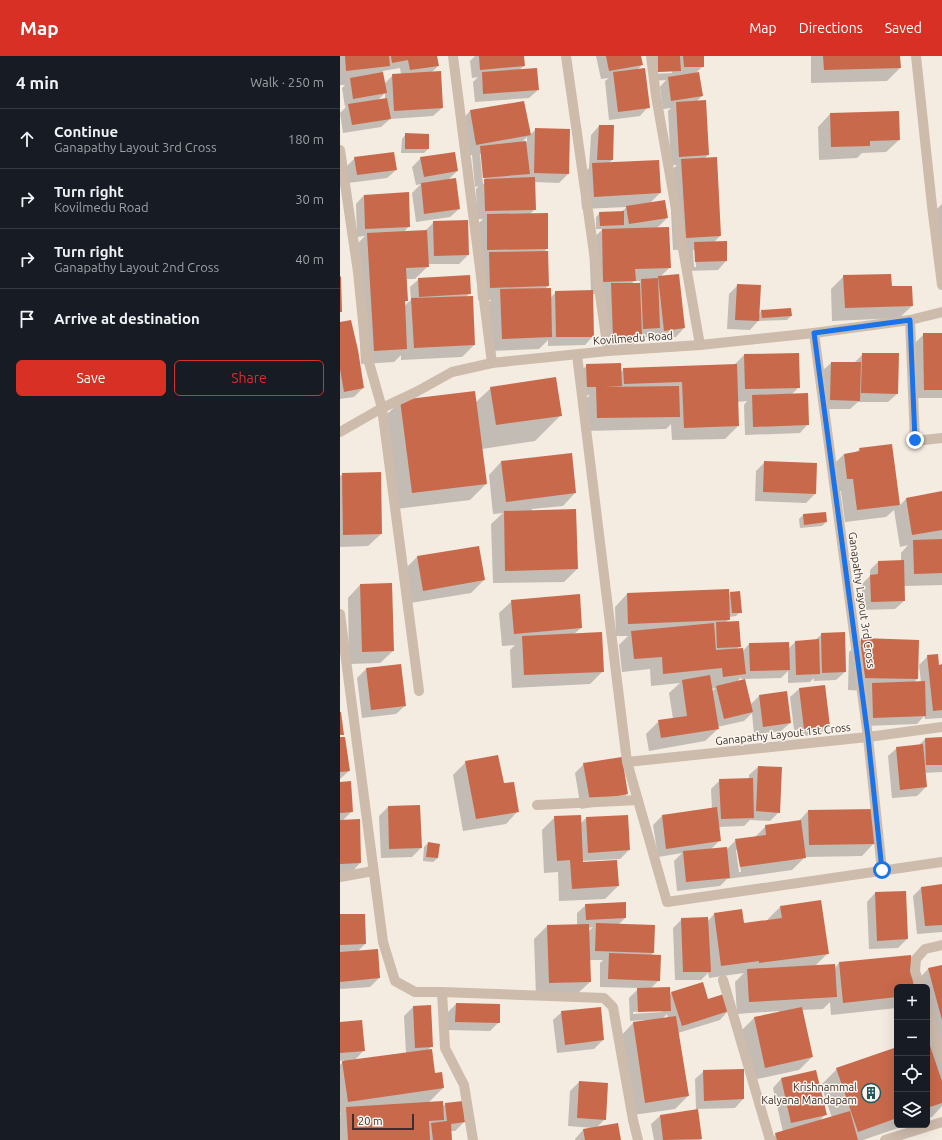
<!DOCTYPE html>
<html lang="en">
<head>
<meta charset="utf-8">
<style>
  :root { --surface:#171b24; --page:#20242c; --text:#f1f3f6; --muted:#9ea1a6; --line:#363941; --accent:#d93025 }
  body { margin:0; font-family:Ubuntu,sans-serif; background:var(--page); color:var(--text) }
  .controls { position:absolute; right:12px; bottom:12px; display:grid; overflow:hidden; border-radius:6px; box-shadow:0 4px 16px #0002 }
  .controls button { width:36px; height:36px; display:grid; place-items:center; padding:0; border:0; border-bottom:1px solid var(--line); background:var(--surface); color:var(--text); font:20px sans-serif }
  .scale { position:absolute; left:12px; bottom:10px; width:62px; box-sizing:border-box; padding-left:4px; border:2px solid #3b302b; border-top:0; font-size:11px; line-height:14px; white-space:nowrap; color:#3b302b; -webkit-text-stroke:3px #fbf5ee; paint-order:stroke }
  .stop { position:absolute; width:12px; height:12px; margin:-9px; border:3px solid #1a73e8; border-radius:50%; background:#fff }
  .stop.end { background:#1a73e8; border-color:#fff; box-shadow:0 1px 4px #0008 }
  .list { margin:0; padding:0; list-style:none }
  h2 { display:flex; justify-content:space-between; align-items:center; height:52px; margin:0; padding:0 16px; font-size:17px }
  h2 small { font-size:13px; font-weight:400; color:var(--muted) }
  .list li { display:grid; grid-template-columns:26px 1fr auto; gap:12px; align-items:center; box-sizing:border-box; height:60px; padding:0 16px; border-top:1px solid var(--line) }
  .list b { display:block; font-size:15px; white-space:nowrap }
  .list p { margin:0; font-size:13px; white-space:nowrap; color:var(--muted) }
  .list em { font-size:13px; font-style:normal; color:var(--muted) }
  .actions { display:flex; gap:8px; padding:12px 16px }
  .actions a { flex:1; padding:9px 0; border:1px solid var(--accent); border-radius:6px; text-align:center; font-size:14px; color:var(--accent) }
  .actions .main { background:var(--accent); color:#fff }
  .icon { flex:none; width:22px; height:22px; fill:none; stroke:currentColor; stroke-width:2; stroke-linecap:round; stroke-linejoin:round }
  .map { position:relative; flex:none; width:602px; height:1084px; overflow:hidden }
  header { display:flex; align-items:center; gap:24px; box-sizing:border-box; height:56px; padding:0 20px; background:var(--accent); color:#fff }
  header strong { font-size:19px }
  nav { display:flex; gap:22px; margin-inline-start:auto; font-size:14px }
  main { display:flex }
  aside { flex:1; background:var(--surface) }
  .map>svg:first-child { display:block }
</style>
</head>
<body>
<header>
<strong>Map</strong>
<nav><a>Map</a><a>Directions</a><a>Saved</a></nav>
</header>
<main>
<aside>
<h2>4 min<small>Walk · 250 m</small></h2>
<ul class="list">
<li><svg class="icon" aria-label="ahead" viewBox="0 0 24 24"><path d="M12 20V5M6 11l6-6 6 6"/></svg><div><b>Continue</b><p>Ganapathy Layout 3rd Cross</p></div><em>180 m</em></li>
<li><svg class="icon" aria-label="right" viewBox="0 0 24 24"><path d="M7 20v-9h11M14 6l5 5-5 5"/></svg><div><b>Turn right</b><p>Kovilmedu Road</p></div><em>30 m</em></li>
<li><svg class="icon" aria-label="right" viewBox="0 0 24 24"><path d="M7 20v-9h11M14 6l5 5-5 5"/></svg><div><b>Turn right</b><p>Ganapathy Layout 2nd Cross</p></div><em>40 m</em></li>
<li><svg class="icon" aria-label="arrive" viewBox="0 0 24 24"><path d="M6 21V4h12l-3 4 3 4H6"/></svg><div><b>Arrive at destination</b></div></li>
</ul>
<div class="actions"><a class="main">Save</a><a>Share</a></div>
</aside>
<div class="map">
<svg width="602" height="1084" viewBox="0 0 602 1084">
  <rect width="100%" height="100%" fill="#f4ebe1"/>
  <!-- shadow -->
  <g fill="#0003" fill-rule="evenodd">
    <path d="M0 0H96L98 10 91 17 102 52 93 60 50 63 41 71 3 77 0 57 7 50 5 51 2 32 5 29H0ZM60 12 61 18 53 19 44 28 42 17 43 15ZM45 37V43L38 44Z"/>
    <polygon points="135,0 183,0 184,10 179,14 198,34 189,42 135,46 133,26 138,21 132,22 130,5"/>
    <polygon points="256,0 300,0 302,9 297,14 308,51 300,60 269,64 265,25 269,22 261,23"/>
    <path d="M308 0H363V10L355 18 362 40 356 46 368 99 364 103 380 180 374 186 386 205 378 214 346 215 348 193 333 194 329 117 337 109H331L328 55 331 52 323 53 320 31 326 24 310 25ZM332 15V17L313 18V16ZM353 194H355L356 211H354Z"/>
    <polygon points="471,0 559,0 560,12 547,25 471,27"/>
    <path d="M130 55 190 79 196 73 228 118 219 127 194 126 195 153 190 158 207 192 204 196 208 230 205 233 210 242 216 236 251 235 249 186 263 173H256V161L260 157 281 156 287 151 242 153 240 121 249 112 251 79 259 70 272 104 268 108 318 105 320 137 309 148 327 162 317 172 330 211 320 221 344 272 336 281 315 283V276L310 281H301L292 289 265 290 263 238H252L253 280 245 289 208 290V284L199 293 150 295 148 247 151 244H138L134 172 143 163H137L136 133 139 130 135 131 132 99 123 101 118 68ZM187 81V86H182ZM140 98H142L145 127 143 128ZM294 225H301L298 228H291Z"/>
    <polygon points="490,58 559,84 546,96 522,97 517,102 479,104 478,71"/>
    <polygon points="66,78 88,93 84,97 61,97 62,83"/>
    <polygon points="15,102 56,114 47,122 8,127 6,111"/>
    <polygon points="81,102 117,115 107,125 119,153 110,161 76,166 72,137 81,128 76,129 72,111"/>
    <polygon points="24,139 69,170 64,176 85,175 94,166 128,199 119,208 88,208 88,210 75,223 66,223 67,244 64,247 64,250 71,244 70,231 79,223 130,237 126,241 134,289 122,301 61,304 61,299 54,306 21,308 15,190 25,180 17,181 16,148"/>
    <polygon points="602,148 602,199 594,156"/>
    <polygon points="504,220 551,231 572,250 559,262 492,265 491,233"/>
    <polygon points="398,229 419,258 422,254 451,260 447,264 418,265 410,274 387,273 389,238"/>
    <polygon points="0,267 23,332 14,341 0,343"/>
    <polygon points="584,278 602,278 602,342 576,342 575,287"/>
    <polygon points="523,298 557,338 548,346 518,346 510,353 482,353 482,315 491,307 514,307"/>
    <polygon points="404,299 458,332 451,339 468,368 460,377 405,379 404,349 407,345 397,346 398,370 385,383 332,384 331,368 326,373 245,375 244,345 250,339 239,340 238,318 247,309 280,316 284,313 394,309"/>
    <polygon points="151,332 221,359 195,385 142,393 146,428 130,444 56,453 44,361 61,345 136,346"/>
    <polygon points="551,389 559,450 567,442 602,436 602,529 564,530 564,545 555,553 522,554 522,528 530,520 530,514 538,506 561,505 561,497 568,489 560,491 554,454 546,461 505,466 501,435 495,436 491,411 504,398 515,397 520,393"/>
    <polygon points="161,406 235,437 223,450 192,453 192,455 237,513 224,526 153,527 151,468 163,457 153,458 149,419"/>
    <polygon points="425,406 476,408 475,438 466,447 415,445 416,415"/>
    <polygon points="3,418 41,478 28,490 0,491 0,420"/>
    <polygon points="485,457 486,466 482,470 460,472 459,463 463,459"/>
    <polygon points="138,491 144,524 131,537 70,547 64,514 77,501"/>
    <polygon points="20,529 53,595 40,607 9,608 8,542"/>
    <path d="M391 537 400 556 396 560 389 561V563L386 566 400 590 396 593 403 595 409 588 449 592 456 585H474L482 578 505 616 496 624 474 625V622L470 626 448 627V615L441 622 401 623V621L396 627 410 649 419 640 450 667 441 675 414 679 412 657 404 665 377 671 378 673 365 685 309 695 306 678 319 665 333 663 329 637 340 627 311 630 310 613 282 616 279 589 288 580H276L275 551 287 538 388 540ZM376 632 371 636V633Z"/>
    <polygon points="172,545 241,572 234,578 263,615 250,628 172,632 170,594 175,589 162,590 159,557"/>
    <polygon points="522,583 578,585 577,623 574,626 581,626 579,609 588,600 599,610 602,609 602,662 585,663 584,660 577,668 525,670 525,635 508,634 509,596"/>
    <polygon points="61,610 65,650 56,658 22,662 17,622 26,613"/>
    <polygon points="485,630 489,669 480,678 455,681 450,641 459,633"/>
    <polygon points="602,682 602,716 584,717 586,731 577,740 552,742 548,700 557,692 578,690 585,683"/>
    <polygon points="0,683 9,715 0,723"/>
    <polygon points="126,706 178,755 166,768 123,775 113,719"/>
    <polygon points="244,708 287,738 279,746 241,753 235,717"/>
    <path d="M418 711 439 756 430 765 410 764 404 770 378 771 380 784 371 793 386 794 396 784 414 782 426 770 458 766 468 755 534 754V787L522 800 465 801 452 814 387 823 380 830 337 835 334 805 342 797 318 801 313 769 322 760 372 753 371 733 380 724 409 723V719ZM396 794H398L401 816H399Z"/>
    <polygon points="0,727 11,756 2,765 20,807 8,820 0,820"/>
    <polygon points="79,750 81,792 72,801 41,802 39,760 48,751"/>
    <polygon points="215,761 240,768 246,762 289,794 280,803 242,805 242,807 278,830 265,843 219,845 218,816 204,817 202,774"/>
    <polygon points="88,787 98,802 93,806 83,805 84,791"/>
    <polygon points="602,829 602,876 577,878 573,840 581,832"/>
    <polygon points="535,837 567,883 558,892 529,893 527,846"/>
    <path d="M246 849 285 862 278 869 313 897 310 900 319 924 310 933 329 940 332 937 368 944 388 955 380 964 338 977 348 1040 335 1053 293 1059 281 980 293 967 305 965V964L290 965 289 942 299 932 260 931V907L263 904H249L250 926 237 938 196 940 194 883 207 870 237 869V857ZM253 871 248 876V872ZM322 954V956L293 958V956ZM327 958 328 962 322 963Z"/>
    <polygon points="440,851 488,897 475,910 494,913 499,907 573,929 588,913 602,910 602,1050 592,1061 587,1062 587,931 557,931 557,952 491,959 490,946 483,953 461,954 472,1001 459,1014 413,1024 401,975 414,962 439,957 439,955 397,958 395,926 404,917 369,922 368,917 361,924 335,924 333,872 342,863 368,865 374,858 403,869 428,865 428,863"/>
    <polygon points="0,859 25,888 17,896 39,922 30,931 0,933"/>
    <polygon points="116,948 159,966 150,975 107,974 107,957"/>
    <polygon points="90,950 92,990 88,994 95,1018 103,1032 89,1046 102,1051 105,1048 124,1066 115,1075 110,1075 111,1084 0,1084 0,1059 1,1057 0,1057 0,1009 5,1004 0,1005 0,967 24,994 14,1005 66,997 64,960 73,951"/>
    <polygon points="222,956 263,984 254,993 217,997 213,964"/>
    <polygon points="557,992 557,1069 567,1069 523,1084 430,1084 436,1078 443,1076 433,1032 441,1023 486,1058 478,1066 492,1062 481,1029 497,1013"/>
    <polygon points="403,1014 403,1043 395,1052 356,1053 355,1023 364,1015"/>
    <polygon points="239,1026 265,1063 256,1072 280,1084 235,1084 235,1083 243,1074 253,1072 228,1070 230,1035"/>
    <polygon points="357,1055 361,1083 360,1084 314,1084 311,1068 320,1060"/>
  </g>
  <!-- building -->
  <g fill="#c8694b">
    <polygon points="5,0 49,0 50,10 6,15"/>
    <polygon points="51,0 97,0 99,10 70,14 68,4 52,7"/>
    <polygon points="139,0 184,0 185,10 140,14"/>
    <polygon points="266,0 301,0 303,9 269,15"/>
    <polygon points="318,0 340,0 341,15 318,16"/>
    <polygon points="343,0 364,0 364,11 344,11"/>
    <polygon points="483,0 560,0 561,12 484,14"/>
    <polygon points="197,12 199,34 143,38 142,16"/>
    <polygon points="305,12 310,52 278,56 273,16"/>
    <polygon points="101,15 103,52 54,55 52,18"/>
    <polygon points="43,16 47,37 13,43 10,22"/>
    <polygon points="359,16 363,40 331,45 328,21"/>
    <polygon points="47,42 51,63 12,69 8,48"/>
    <polygon points="366,44 369,99 339,101 336,46"/>
    <polygon points="184,45 191,79 136,89 130,54"/>
    <polygon points="559,55 560,84 530,85 530,90 491,91 490,57"/>
    <polygon points="259,69 274,69 273,104 257,104"/>
    <polygon points="195,72 230,73 229,118 194,117"/>
    <polygon points="65,77 89,78 89,93 65,93"/>
    <polygon points="186,85 190,118 143,122 140,90"/>
    <polygon points="54,96 57,114 17,119 14,101"/>
    <polygon points="115,96 118,115 84,121 80,101"/>
    <polygon points="377,101 381,180 346,182 341,103"/>
    <polygon points="319,104 321,137 254,141 252,107"/>
    <polygon points="195,121 196,154 145,155 144,123"/>
    <polygon points="116,122 120,153 84,158 81,127"/>
    <polygon points="69,136 70,171 25,173 24,139"/>
    <polygon points="325,144 328,162 289,168 286,150"/>
    <polygon points="284,155 284,169 260,170 259,156"/>
    <polygon points="208,157 208,193 147,194 147,158"/>
    <polygon points="128,164 129,199 94,200 93,165"/>
    <polygon points="329,171 331,212 295,213 296,225 263,226 262,173"/>
    <polygon points="87,174 89,211 66,212 68,245 65,245 67,293 34,295 27,177"/>
    <polygon points="387,185 387,205 355,206 354,186"/>
    <polygon points="208,195 209,230 150,232 149,196"/>
    <polygon points="339,218 345,272 324,275 318,220"/>
    <polygon points="551,218 552,230 572,230 573,250 505,252 503,219"/>
    <polygon points="130,219 131,238 79,241 78,222"/>
    <polygon points="1,220 2,256 0,256 0,221"/>
    <polygon points="318,222 320,272 303,273 301,223"/>
    <polygon points="271,227 300,227 302,281 273,282"/>
    <polygon points="397,228 421,229 419,265 395,264"/>
    <polygon points="211,232 212,281 162,283 160,233"/>
    <polygon points="253,234 254,281 216,281 215,235"/>
    <polygon points="133,240 135,289 74,292 71,242"/>
    <polygon points="451,252 452,260 422,262 421,254"/>
    <polygon points="11,264 18,294 24,332 4,336 0,313 0,266"/>
    <polygon points="583,277 602,277 602,334 584,334"/>
    <polygon points="459,297 460,332 405,333 404,298"/>
    <polygon points="522,297 559,297 558,338 521,337"/>
    <polygon points="491,306 521,306 520,345 490,344"/>
    <polygon points="281,307 282,330 264,331 339,330 340,361 257,362 256,331 247,331 246,308"/>
    <polygon points="397,308 399,370 344,372 342,326 284,328 283,312"/>
    <polygon points="216,321 222,360 156,369 150,331"/>
    <polygon points="135,335 147,428 72,437 60,344"/>
    <polygon points="468,337 469,369 413,371 412,339"/>
    <polygon points="552,388 560,449 517,454 513,423 507,423 504,398 520,395 519,392"/>
    <polygon points="232,397 236,437 166,446 161,405"/>
    <polygon points="424,405 477,407 476,438 423,436"/>
    <polygon points="41,416 42,478 3,479 2,417"/>
    <polygon points="602,435 602,474 572,479 566,442"/>
    <polygon points="236,453 238,513 165,515 164,455"/>
    <polygon points="486,456 487,466 464,469 463,458"/>
    <polygon points="602,483 602,517 574,518 573,484"/>
    <polygon points="139,490 145,524 83,535 77,500"/>
    <polygon points="564,504 565,545 531,546 530,519 538,518 538,505"/>
    <polygon points="52,527 54,595 22,596 20,528"/>
    <polygon points="389,533 390,564 288,568 287,537"/>
    <polygon points="400,535 402,557 392,557 390,536"/>
    <polygon points="240,538 242,572 174,578 171,544"/>
    <polygon points="399,565 401,591 377,592 376,566"/>
    <polygon points="374,567 376,594 403,592 406,618 383,621 382,612 323,618 322,601 294,603 291,575"/>
    <polygon points="262,576 264,616 184,619 182,580"/>
    <polygon points="505,576 506,616 482,617 481,577"/>
    <polygon points="521,582 579,584 578,623 520,622"/>
    <polygon points="479,583 480,618 456,619 455,585"/>
    <polygon points="449,586 450,614 410,615 409,587"/>
    <polygon points="598,598 599,609 602,608 602,654 593,655 587,599"/>
    <polygon points="61,608 66,650 31,654 26,612"/>
    <polygon points="370,619 379,673 321,682 318,664 347,660 342,624"/>
    <polygon points="405,623 413,656 384,663 376,630"/>
    <polygon points="585,625 586,660 533,662 532,627"/>
    <polygon points="485,629 490,670 464,673 459,632"/>
    <polygon points="447,635 451,667 423,671 419,639"/>
    <polygon points="0,656 1,656 4,679 0,679"/>
    <polygon points="0,681 5,681 10,715 0,716"/>
    <polygon points="602,681 602,709 586,709 585,682"/>
    <polygon points="583,688 587,731 560,734 556,691"/>
    <polygon points="158,699 164,727 174,726 179,756 136,763 125,705"/>
    <polygon points="282,701 288,738 250,745 243,707"/>
    <polygon points="418,710 442,711 440,757 416,755"/>
    <polygon points="413,722 414,762 381,763 379,723"/>
    <polygon points="11,725 13,756 0,757 0,726"/>
    <polygon points="80,749 82,792 49,793 48,750"/>
    <polygon points="377,751 381,785 326,793 322,759"/>
    <polygon points="535,753 535,788 469,789 468,754"/>
    <polygon points="241,759 243,806 277,804 279,830 232,833 230,804 217,805 214,760"/>
    <polygon points="288,759 290,794 248,797 246,761"/>
    <polygon points="20,763 21,807 0,808 0,764"/>
    <polygon points="461,764 466,802 400,811 395,783 426,779 425,769"/>
    <polygon points="88,786 100,788 98,802 86,801"/>
    <polygon points="387,791 390,822 346,826 343,795"/>
    <polygon points="602,828 602,869 585,870 581,831"/>
    <polygon points="566,835 568,883 537,885 535,836"/>
    <polygon points="481,844 489,898 419,907 419,905 381,910 374,857 402,853 404,867 442,862 440,850"/>
    <polygon points="286,846 286,862 246,864 245,848"/>
    <polygon points="0,858 25,858 26,888 0,889"/>
    <polygon points="368,861 371,916 343,916 341,862"/>
    <polygon points="256,867 315,869 314,897 255,895"/>
    <polygon points="249,868 251,926 209,927 207,869"/>
    <polygon points="38,893 40,922 0,926 0,896"/>
    <polygon points="269,897 321,899 320,925 268,923"/>
    <polygon points="571,899 574,931 557,931 557,941 503,947 499,906"/>
    <polygon points="495,908 497,941 409,946 407,913"/>
    <polygon points="602,909 602,964 588,912"/>
    <polygon points="363,926 368,943 384,938 389,955 342,970 331,936"/>
    <polygon points="330,931 331,955 298,956 297,932"/>
    <polygon points="116,947 160,948 160,967 115,966"/>
    <polygon points="91,949 93,991 75,992 73,950"/>
    <polygon points="261,951 264,984 225,989 221,955"/>
    <polygon points="462,951 473,1001 425,1012 414,961"/>
    <polygon points="336,960 349,1040 305,1047 293,966"/>
    <polygon points="22,964 25,995 0,997 0,966"/>
    <polygon points="587,981 602,1025 602,1047 587,1052"/>
    <polygon points="557,991 557,1062 518,1076 496,1012"/>
    <polygon points="92,993 95,1017 102,1016 104,1032 8,1046 2,1005"/>
    <polygon points="404,1013 404,1043 364,1045 363,1014"/>
    <polygon points="476,1014 487,1059 451,1067 441,1022"/>
    <polygon points="239,1025 268,1027 266,1064 237,1062"/>
    <polygon points="103,1045 104,1064 89,1065 90,1084 8,1084 6,1051"/>
    <polygon points="123,1045 125,1066 111,1068 112,1084 93,1084 91,1067 107,1065 105,1047"/>
    <polygon points="358,1053 362,1083 323,1084 320,1059"/>
    <polygon points="510,1055 518,1084 437,1084 435,1077"/>
    <polygon points="278,1067 281,1084 245,1084 243,1073"/>
  </g>
  <g fill="none" stroke-linecap="round" stroke-linejoin="round">
    <!-- minor -->
    <g stroke="#cdbbac" stroke-width="10">
      <polyline points="113,0 152,307"/>
      <polyline points="226,0 268,295"/>
      <polyline points="311,0 316,40 360,289"/>
      <polyline points="576,0 592,150 602,229"/>
      <polyline points="0,94 18,216 26,296 42,352 79,635"/>
      <polyline points="570,264 575,385 602,382"/>
      <polyline points="474,277 528,681 542,814"/>
      <polyline points="237,299 287,706 327,846 602,806"/>
      <polyline points="0,376 42,352 76,336 112,316 152,307 268,295 360,289 474,277 570,264 602,256"/>
      <polyline points="0,558 43,886 55,925 75,936 102,936 264,942 273,951 293,1064 298,1084"/>
      <polyline points="287,706 528,681 602,671"/>
      <polyline points="197,749 298,744"/>
      <polyline points="0,821 33,815"/>
      <polyline points="383,924 430,1084"/>
      <polyline points="580,931 575,915 576,903 585,893 602,889"/>
      <polyline points="102,936 105,992 124,1029 133,1084"/>
      <polyline points="587,954 602,1002"/>
      <polyline points="545,1084 602,1066"/>
    </g>
  </g>
  <g fill="none" stroke-linecap="round" stroke-linejoin="round">
    <!-- route -->
    <polyline stroke="#1a73e8" stroke-width="5" points="542,814 528,681 474,277 570,264 575,384"/>
  </g>
  <!-- icons -->
  <defs>
    <g id="building-ring" transform="scale(1)"><circle r="9.5" fill="#fbf5ee" stroke="#1f5a5e" stroke-width="1.5"/><path d="M-4-6H4V6H1V3H-1V6H-4ZM-2.5-4.3h1.7v1.8h-1.7ZM.8-4.3h1.7v1.8H.8ZM-2.5-1h1.7V.8h-1.7ZM.8-1h1.7V.8H.8Z" fill="#1f5a5e"/></g>
  </defs>
  <g fill-rule="evenodd">
    <use href="#building-ring" x="531" y="1037"/>
  </g>
  <g text-anchor="middle" stroke-width="3" stroke-linejoin="round" paint-order="stroke">
    <!-- street labels -->
    <g font-size="11" fill="#3b302b" stroke="#fbf5ee">
      <text transform="translate(293 282) rotate(-4)" y="4">Kovilmedu Road</text>
      <text transform="translate(522 544) rotate(82)" y="4">Ganapathy Layout 3rd Cross</text>
      <text transform="translate(443 678) rotate(-6)" y="4">Ganapathy Layout 1st Cross</text>
    </g>
    <!-- poi labels -->
    <g font-size="11" fill="#3b302b" stroke="#fbf5ee" text-anchor="end">
      <text x="517" y="1035">Krishnammal<tspan x="517" dy="13">Kalyana Mandapam</tspan></text>
    </g>
  </g>
</svg>
<div class="controls">
<button>+</button>
<button>−</button>
<button><svg class="icon" aria-label="locate" viewBox="0 0 24 24"><circle cx="12" cy="12" r="6"/><path d="M12 2v4M12 18v4M2 12h4M18 12h4"/></svg></button>
<button><svg class="icon" aria-label="layers" viewBox="0 0 24 24"><path d="M12 4l9 5-9 5-9-5zM3 14l9 5 9-5"/></svg></button>
</div>
<div class="scale">20 m</div>
<div class="stop" style="left:542px;top:814px"></div>
<div class="stop end" style="left:575px;top:384px"></div>
</div>
</main>
</body>
</html>
